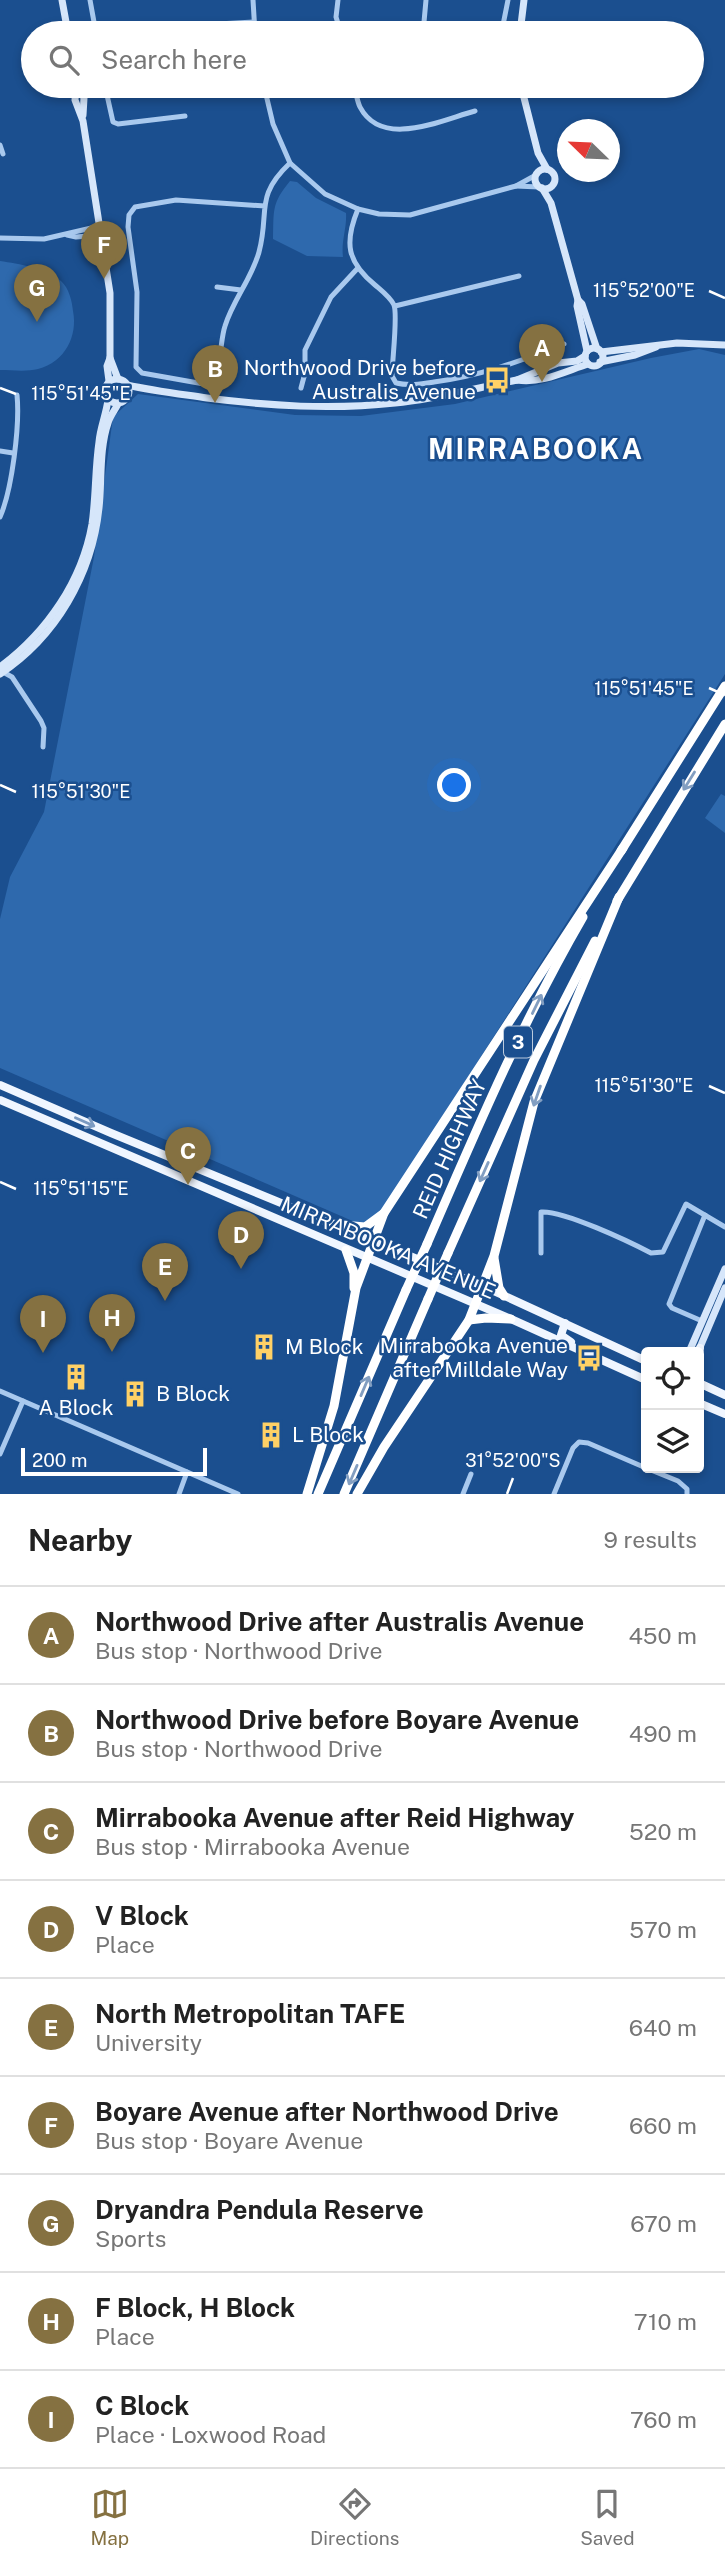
<!DOCTYPE html>
<html lang="en">
<head>
<meta charset="utf-8">
<style>
  :root { --surface:#fff; --page:#f6f6f6; --text:#222; --muted:#767676; --line:#e0e0e0; --accent:#857141 }
  body { margin:0; font-family:"Public Sans",sans-serif; background:var(--page); color:var(--text) }
  .controls { position:absolute; right:21px; bottom:21px; display:grid; overflow:hidden; border-radius:7px; box-shadow:0 4px 10px #0003 }
  .controls button { width:63px; height:63px; display:grid; place-items:center; padding:0; border:0; border-bottom:2px solid var(--line); background:var(--surface); color:var(--text); font:35px sans-serif }
  .compass { position:absolute; left:557px; top:119px; width:63px; height:63px; border-radius:50%; background:var(--surface); box-shadow:0 4px 10px #0003; rotate:293deg }
  .scale { position:absolute; left:21px; bottom:18px; width:186px; box-sizing:border-box; padding-left:7px; border:4px solid #fff; border-top:0; font-size:19px; line-height:24px; white-space:nowrap; color:#fff; -webkit-text-stroke:5px #1b4f8f; paint-order:stroke }
  .you { position:absolute; left:455px; top:786px; width:24px; height:24px; margin:-18px; border:5px solid #fff; border-radius:50%; background:#1a73e8; box-shadow:0 0 0 10px #1a73e833 }
  .badge { display:grid; place-items:center; width:46px; height:46px; border-radius:50%; background:var(--accent); color:#fff; font-size:23px; font-weight:700 }
  .pin { position:absolute; translate:-50% -58px; filter:drop-shadow(0 2px 4px #0008) }
  .pin::after { content:''; position:absolute; top:37px; width:24px; height:21px; background:inherit; clip-path:polygon(0 0,100% 0,50% 100%) }
  .list { margin:0; padding:0; list-style:none }
  h2 { display:flex; justify-content:space-between; align-items:center; height:91px; margin:0; padding:0 28px; font-size:30px }
  h2 small { font-size:23px; font-weight:400; color:var(--muted) }
  .list li { display:grid; grid-template-columns:46px 1fr auto; gap:21px; align-items:center; box-sizing:border-box; height:98px; padding:0 28px; border-top:2px solid var(--line) }
  .list b { display:block; font-size:26px; white-space:nowrap }
  .list p { margin:0; font-size:23px; white-space:nowrap; color:var(--muted) }
  .list em { font-size:23px; font-style:normal; color:var(--muted) }
  .icon { flex:none; width:38px; height:38px; fill:none; stroke:currentColor; stroke-width:2; stroke-linecap:round; stroke-linejoin:round }
  .map { position:relative; flex:none; width:725px; height:1494px; overflow:hidden }
  .search { position:absolute; background:var(--surface); box-shadow:0 4px 10px #0003; left:21px; right:21px; top:21px; height:77px; display:flex; align-items:center; gap:18px; box-sizing:border-box; padding:0 24px; border-radius:38px; color:var(--muted); font-size:26px }
  .sheet { height:973px; background:var(--surface) }
  nav { display:flex; justify-content:space-around; align-items:center; box-sizing:border-box; height:98px; border-top:2px solid var(--line); background:var(--surface); font-size:19px; color:var(--muted) }
  nav a { display:grid; justify-items:center; gap:4px }
  nav .on { color:var(--accent) }
  .map>svg:first-child { display:block }
</style>
</head>
<body>
<div class="map">
<svg width="725" height="1494" viewBox="0 0 725 1494">
  <rect width="100%" height="100%" fill="#1b4f8f"/>
  <!-- green -->
  <g fill="#2e69ad">
    <path d="M290 181 297 182 316 198 346 213C347 228 341 241 343 257L307 256 273 239C274 211 271 204 290 181Z"/>
    <path d="M0 261C19 264 46 268 61 281 69 288 72 301 73 311 78 336 65 362 38 369 26 372 12 370 0 370Z"/>
    <polygon points="699,349 725,355 725,674 371,1229 0,1068 0,919 10,877 44,812 94,557 113,417 138,394 295,415 361,416 455,404 651,358"/>
    <polygon points="721,794 725,796 725,833 705,818"/>
  </g>
  <g fill="none" stroke-linecap="round" stroke-linejoin="round">
    <!-- street -->
    <g stroke="#a9c9ee" stroke-width="5">
      <polyline points="90,0 96,33"/>
      <polyline points="253,0 255,33"/>
      <polyline points="338,0 336,17 341,33"/>
      <polyline points="499,29 503,25 508,0"/>
      <polyline points="146,33 200,25 254,22"/>
      <polyline points="423,33 426,0"/>
      <polyline points="105,86 113,122 118,124 185,116"/>
      <polyline points="264,86 273,124 290,163 325,194 358,209 379,214 410,215 516,186 536,175"/>
      <path d="M354 86C356 92 357 101 360 107 382 149 441 120 475 111"/>
      <polyline points="0,145 3,154"/>
      <polyline points="516,186 539,187"/>
      <path d="M265 206 176 200 135 207 129 215 128 227 137 292 136 367 142 373 204 384C223 374 219 344 225 326 233 300 252 278 259 252 270 211 254 197 290 163"/>
      <path d="M358 209C344 243 347 262 375 285 382 291 390 297 394 305 398 315 392 362 392 376L396 383C409 386 421 384 434 382 480 376 521 361 564 344"/>
      <polyline points="67,235 76,237 101,235"/>
      <polyline points="0,238 44,239 100,226"/>
      <polyline points="217,287 241,290"/>
      <polyline points="395,306 519,276"/>
      <polyline points="301,388 305,373 305,350 331,297 357,269"/>
      <polyline points="0,451 13,453"/>
      <path d="M0 517C12 490 20 425 17 395"/>
      <polyline points="3,672 12,677 41,721 44,728 43,747"/>
      <path d="M541 1253V1212C563 1210 630 1242 651 1253L663 1252 686 1204 725 1227"/>
      <polyline points="702,1321 672,1308 669,1304 705,1215"/>
      <polyline points="0,1391 238,1494"/>
      <polyline points="0,1454 23,1401"/>
      <polyline points="646,1468 678,1481 687,1489 687,1494"/>
      <polyline points="179,1494 187,1472"/>
      <polyline points="463,1494 471,1474"/>
      <polyline points="554,1494 573,1448 579,1442 588,1443 646,1468"/>
    </g>
    <!-- secondary -->
    <g stroke="#d6e6fa" stroke-width="7">
      <polyline points="62,0 68,33"/>
      <polyline points="520,33 524,0"/>
      <polyline points="76,86 75,100 83,121 110,293 110,358 107,366 109,381"/>
      <polyline points="78,86 84,98 83,115"/>
      <polyline points="521,86 538,153 547,169"/>
      <circle cx="545" cy="179" r="10"/>
      <polyline points="542,188 551,203 578,300 582,304 597,349"/>
      <polyline points="578,300 577,306 587,351"/>
      <circle cx="594" cy="357" r="9"/>
      <polyline points="601,352 677,343 725,345"/>
      <polyline points="110,358 118,379"/>
      <polyline points="600,362 635,355 656,347"/>
      <circle cx="117" cy="391" r="12"/>
      <polyline points="517,380 558,363 577,361 585,356"/>
      <path d="M127 385C154 391 180 394 207 398 270 406 331 410 395 403 436 399 476 388 517 380 541 384 566 371 588 364"/>
      <path d="M0 667C47 632 82 581 92 524 96 497 95 469 99 442 100 428 106 415 108 400"/>
      <path d="M0 674C56 637 92 575 99 508 102 481 99 449 108 423 110 416 115 410 118 404"/>
      <polyline points="689,1352 725,1269"/>
      <polyline points="698,1352 725,1288"/>
    </g>
    <!-- primary -->
    <g stroke="#f0f6ff" stroke-width="8">
      <polyline points="0,1085 111,1133 483,1286 646,1361"/>
      <polyline points="0,1100 511,1319 646,1380"/>
      <polyline points="565,1323 561,1335 571,1342"/>
      <polyline points="699,1356 700,1348"/>
      <polyline points="699,1383 725,1395"/>
      <polyline points="699,1403 725,1414"/>
    </g>
    <!-- highway -->
    <g stroke="#fff" stroke-width="9">
      <polyline points="621,851 725,686"/>
      <polyline points="617,901 725,724"/>
      <polyline points="331,1224 365,1227 384,1213"/>
      <path d="M427 1244C475 1133 522 1022 583 917"/>
      <polyline points="346,1250 354,1273 354,1288"/>
      <polyline points="448,1253 534,1060 595,941"/>
      <polyline points="494,1258 499,1288 504,1296"/>
      <polyline points="469,1320 486,1318 511,1319"/>
      <polyline points="307,1494 334,1406 356,1288 384,1213 623,848"/>
      <polyline points="318,1494 406,1290"/>
      <polyline points="344,1494 428,1299"/>
      <polyline points="357,1494 384,1447 469,1320 494,1256 534,1102 619,897"/>
    </g>
    <!-- highway-bridge -->
    <g stroke="#fff" stroke-width="9">
      <polyline points="406,1290 427,1244"/>
      <polyline points="428,1299 448,1253"/>
    </g>
  </g>
  <!-- one-way arrows -->
  <defs><path id="oneway-shaft" d="M-6 0H5M1.5-3L5.5 0L1.5 3" fill="none" stroke-width="1.6" stroke-linecap="round" stroke-linejoin="round" transform="scale(1.75)"/></defs>
  <g stroke="#829ec1">
    <use href="#oneway-shaft" transform="translate(689 781) rotate(122)"/>
    <use href="#oneway-shaft" transform="translate(537 1004) rotate(-64)"/>
    <use href="#oneway-shaft" transform="translate(537 1096) rotate(109)"/>
    <use href="#oneway-shaft" transform="translate(484 1172) rotate(114)"/>
    <use href="#oneway-shaft" transform="translate(365 1386) rotate(-67)"/>
    <use href="#oneway-shaft" transform="translate(353 1475) rotate(113)"/>
  </g>
  <use stroke="#7b9ac1" href="#oneway-shaft" transform="translate(85 1122) rotate(24)"/>
  <!-- ticks -->
  <path fill="none" stroke="#fff" stroke-width="2.5" d="M709 291 725 298M0 388 16 394M709 688 725 695M0 785 16 792M709 1086 725 1093M0 1182 16 1189M507 1494 513 1478"/>
  <!-- icons -->
  <defs>
    <g id="bus-bare" transform="scale(2.1)"><path d="M-5-6H5V4H4V6H2V4H-2V6H-4V4H-5ZM-3.5-4V0h7V-4ZM-3.5 1.2v1.5H-2V1.2ZM2 1.2v1.5H3.5V1.2Z" fill="#ffd166" stroke="#1b4f8f" stroke-width="2.5" paint-order="stroke"/></g>
    <g id="building-bare" transform="scale(2.1)"><path d="M-4-6H4V6H1V3H-1V6H-4ZM-2.5-4.3h1.7v1.8h-1.7ZM.8-4.3h1.7v1.8H.8ZM-2.5-1h1.7V.8h-1.7ZM.8-1h1.7V.8H.8Z" fill="#ffd166" stroke="#1b4f8f" stroke-width="2.5" paint-order="stroke"/></g>
  </defs>
  <g fill-rule="evenodd">
    <use href="#bus-bare" x="497" y="380"/>
    <use href="#building-bare" x="264" y="1347"/>
    <use href="#bus-bare" x="589" y="1358"/>
    <use href="#building-bare" x="76" y="1377"/>
    <use href="#building-bare" x="135" y="1394"/>
    <use href="#building-bare" x="271" y="1435"/>
  </g>
  <g text-anchor="middle" stroke-width="5" stroke-linejoin="round" paint-order="stroke">
    <!-- shield labels -->
    <rect fill="#1b4f8f" stroke="#bbcadd" stroke-width="2" x="504" y="1026.5" width="28" height="31" rx="5"/>
    <g font-size="19" font-weight="bold" fill="#fff">
      <text x="518" y="1049">3</text>
    </g>
    <!-- poi labels -->
    <g font-size="21" fill="#fff" stroke="#1b4f8f" text-anchor="start">
      <text x="476" y="375" text-anchor="end">Northwood Drive before<tspan x="476" dy="24">Australis Avenue</tspan></text>
      <text x="568" y="1353" text-anchor="end">Mirrabooka Avenue<tspan x="568" dy="24">after Milldale Way</tspan></text>
      <text x="285" y="1354">M Block</text>
      <text x="156" y="1401">B Block</text>
      <text x="76" y="1415" text-anchor="middle">A Block</text>
      <text x="292" y="1442">L Block</text>
    </g>
    <!-- street labels -->
    <g font-size="21" fill="#fff" stroke="#1b4f8f">
      <text transform="translate(450 1149) rotate(-66)" y="7">REID HIGHWAY</text>
      <text transform="translate(388 1248) rotate(23)" y="7">MIRRABOOKA AVENUE</text>
    </g>
    <!-- district labels -->
    <g font-size="28" font-weight="bold" letter-spacing="2" fill="#fff" stroke="#1b4f8f">
      <text x="536" y="459">MIRRABOOKA</text>
    </g>
  </g>
  <g font-size="18" text-anchor="middle" fill="#fff" stroke="#1b4f8f" stroke-width="5" stroke-linejoin="round" paint-order="stroke">
    <text x="644" y="297">115°52'00"E</text>
    <text x="81" y="400">115°51'45"E</text>
    <text x="644" y="695">115°51'45"E</text>
    <text x="81" y="798">115°51'30"E</text>
    <text x="644" y="1092">115°51'30"E</text>
    <text x="81" y="1195">115°51'15"E</text>
    <text x="513" y="1467">31°52'00"S</text>
  </g>
</svg>
<div class="controls">
<button><svg class="icon" aria-label="locate" viewBox="0 0 24 24"><circle cx="12" cy="12" r="6"/><path d="M12 2v4M12 18v4M2 12h4M18 12h4"/></svg></button>
<button><svg class="icon" aria-label="layers" viewBox="0 0 24 24"><path d="M12 4l9 5-9 5-9-5zM3 14l9 5 9-5"/></svg></button>
</div>
<svg class="compass" viewBox="-18 -18 36 36"><path d="M0-13l5 13h-10z" fill="#e53935"/><path d="M0 13l5-13h-10z" fill="#767676"/></svg>
<div class="scale">200 m</div>
<div class="you"></div>
<div class="pin badge" style="left:542px;top:382px">A</div>
<div class="pin badge" style="left:215px;top:403px">B</div>
<div class="pin badge" style="left:188px;top:1185px">C</div>
<div class="pin badge" style="left:241px;top:1269px">D</div>
<div class="pin badge" style="left:165px;top:1301px">E</div>
<div class="pin badge" style="left:104px;top:279px">F</div>
<div class="pin badge" style="left:37px;top:322px">G</div>
<div class="pin badge" style="left:112px;top:1352px">H</div>
<div class="pin badge" style="left:43px;top:1353px">I</div>
<div class="search"><svg class="icon" aria-label="search" viewBox="0 0 24 24"><circle cx="10" cy="10" r="6"/><path d="M15 15l6 6"/></svg>Search here</div>
</div>
<section class="sheet">
<h2>Nearby<small>9 results</small></h2>
<ul class="list">
<li><span class="badge">A</span><div><b>Northwood Drive after Australis Avenue</b><p>Bus stop · Northwood Drive</p></div><em>450 m</em></li>
<li><span class="badge">B</span><div><b>Northwood Drive before Boyare Avenue</b><p>Bus stop · Northwood Drive</p></div><em>490 m</em></li>
<li><span class="badge">C</span><div><b>Mirrabooka Avenue after Reid Highway</b><p>Bus stop · Mirrabooka Avenue</p></div><em>520 m</em></li>
<li><span class="badge">D</span><div><b>V Block</b><p>Place</p></div><em>570 m</em></li>
<li><span class="badge">E</span><div><b>North Metropolitan TAFE</b><p>University</p></div><em>640 m</em></li>
<li><span class="badge">F</span><div><b>Boyare Avenue after Northwood Drive</b><p>Bus stop · Boyare Avenue</p></div><em>660 m</em></li>
<li><span class="badge">G</span><div><b>Dryandra Pendula Reserve</b><p>Sports</p></div><em>670 m</em></li>
<li><span class="badge">H</span><div><b>F Block, H Block</b><p>Place</p></div><em>710 m</em></li>
<li><span class="badge">I</span><div><b>C Block</b><p>Place · Loxwood Road</p></div><em>760 m</em></li>
</ul>
</section>
<nav>
<a class="on"><svg class="icon" aria-label="map" viewBox="0 0 24 24"><path d="M3 6l6-2 6 2 6-2v14l-6 2-6-2-6 2zM9 4v14M15 6v14"/></svg>Map</a>
<a><svg class="icon" aria-label="directions" viewBox="0 0 24 24"><path d="M12 3l9 9-9 9-9-9zM9 14v-3h6M13 9l2 2-2 2"/></svg>Directions</a>
<a><svg class="icon" aria-label="saved" viewBox="0 0 24 24"><path d="M7 4h10v16l-5-4-5 4z"/></svg>Saved</a>
</nav>
</body>
</html>
